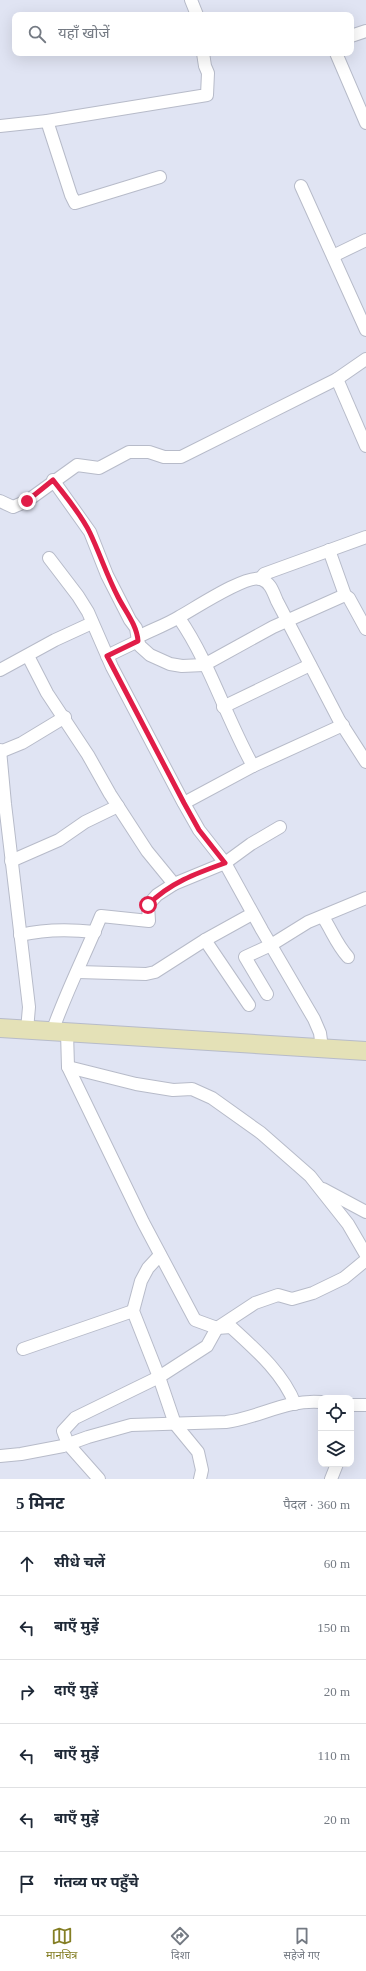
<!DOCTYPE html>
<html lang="hi">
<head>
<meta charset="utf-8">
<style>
  :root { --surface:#fff; --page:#f6f6f7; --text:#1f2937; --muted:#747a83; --line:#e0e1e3; --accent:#847e24 }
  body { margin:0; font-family:"Times New Roman","Noto Sans Devanagari",serif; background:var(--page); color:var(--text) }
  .controls { position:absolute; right:12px; bottom:12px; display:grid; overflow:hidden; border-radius:8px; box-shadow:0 4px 16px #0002 }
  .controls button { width:36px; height:36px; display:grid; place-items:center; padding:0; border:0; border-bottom:1px solid var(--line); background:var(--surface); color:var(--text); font:20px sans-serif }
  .stop { position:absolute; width:12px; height:12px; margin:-9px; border:3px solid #e11d48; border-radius:50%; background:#fff }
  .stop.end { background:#e11d48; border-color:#fff; box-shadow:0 1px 4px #0008 }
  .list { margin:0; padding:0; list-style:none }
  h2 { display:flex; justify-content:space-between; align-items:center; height:52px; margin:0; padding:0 16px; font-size:17px }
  h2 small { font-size:13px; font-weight:400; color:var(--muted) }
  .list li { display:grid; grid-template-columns:26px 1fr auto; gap:12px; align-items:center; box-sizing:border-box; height:64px; padding:0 16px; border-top:1px solid var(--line) }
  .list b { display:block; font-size:15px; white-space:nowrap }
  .list em { font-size:13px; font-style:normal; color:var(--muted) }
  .icon { flex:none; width:22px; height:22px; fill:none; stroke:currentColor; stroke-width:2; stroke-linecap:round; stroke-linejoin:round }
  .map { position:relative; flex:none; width:366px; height:1479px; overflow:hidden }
  .search { position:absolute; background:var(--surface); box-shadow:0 4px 16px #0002; left:12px; right:12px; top:12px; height:44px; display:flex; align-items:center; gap:10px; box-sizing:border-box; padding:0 14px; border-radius:8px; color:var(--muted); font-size:15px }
  .sheet { height:436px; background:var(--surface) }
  nav { display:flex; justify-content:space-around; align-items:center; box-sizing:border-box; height:56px; border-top:1px solid var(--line); background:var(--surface); font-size:11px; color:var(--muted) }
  nav a { display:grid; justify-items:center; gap:2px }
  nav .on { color:var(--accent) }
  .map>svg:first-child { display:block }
</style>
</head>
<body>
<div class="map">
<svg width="366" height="1479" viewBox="0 0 366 1479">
  <rect width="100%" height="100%" fill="#e0e4f3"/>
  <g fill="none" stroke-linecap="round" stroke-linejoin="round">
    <!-- street casing -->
    <g stroke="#b7bbc9" stroke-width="14">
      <g id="street">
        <polyline points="191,0 197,15"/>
        <polyline points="351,36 366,31"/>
        <polyline points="336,53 366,123"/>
        <polyline points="47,121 71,195 75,203 160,177"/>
        <polyline points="0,126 47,121 207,95 208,73 205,66 203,53"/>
        <polyline points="301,186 366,330"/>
        <polyline points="333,256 366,240"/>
        <polyline points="337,379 366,446"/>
        <polyline points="53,480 90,532 107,575 130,620 136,628 138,641 140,646 150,655 170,664 182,666 204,665 273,627 345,595"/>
        <polyline points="0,501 13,507 27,501 77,465 99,468 129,452 149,452 164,457 181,457 337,379 366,359"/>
        <polyline points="329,550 345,595 349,598 366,629"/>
        <polyline points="49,558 78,596 88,612 112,667 182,800 199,830 225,863 262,930 314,1019 320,1033 322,1048"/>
        <polyline points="260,579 264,574 366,537"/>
        <path d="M179 618C210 663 226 718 253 766"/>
        <path d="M138 637C151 630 166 625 179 617 194 609 246 574 261 579 271 583 273 592 277 601L339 720 366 762"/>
        <polyline points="28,656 47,693 88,755 110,794 147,851 174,884"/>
        <polyline points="107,656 138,641"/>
        <polyline points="0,670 55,640 92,623"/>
        <polyline points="223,707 310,665"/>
        <polyline points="0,750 5,804 29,1007 27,1030"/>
        <polyline points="0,752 22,743 65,717"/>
        <polyline points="184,803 253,766 343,725"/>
        <polyline points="11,861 59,840 85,822 118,806"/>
        <path d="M323 917C332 931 337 945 348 957"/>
        <path d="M20 935C45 929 69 929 95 932"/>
        <polyline points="205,940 249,1005"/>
        <polyline points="78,972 146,974 155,972 205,940 252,914"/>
        <polyline points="267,994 245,957 271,945 308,922 366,898"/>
        <path d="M52 1032C66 992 85 955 101 916L149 921 148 905 157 895 174 884 225 863 251 844 280 827"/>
        <path d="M67 1032 68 1067 143 1222 195 1320 217 1328 231 1327C255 1349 283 1373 295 1404"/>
        <polyline points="68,1067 136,1084 173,1090 192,1089 212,1098 261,1133 310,1176 348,1224 366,1255"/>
        <polyline points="323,1189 366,1212"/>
        <polyline points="160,1255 148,1268 141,1281 133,1311 159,1377 175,1424 198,1452 202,1470 200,1479"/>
        <polyline points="23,1349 133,1311"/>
        <polyline points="351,1405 366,1405"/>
        <path d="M0 1456 21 1454 63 1446 88 1437 131 1425 226 1422C258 1418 287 1399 321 1402"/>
        <polyline points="99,1479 68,1444 63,1431 75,1418 159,1377 207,1346 217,1328 255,1303 278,1295 292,1299 313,1293 344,1278 366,1260"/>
        <polyline points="331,1479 337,1464"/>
      </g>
    </g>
    <!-- secondary casing -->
    <g stroke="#b7bbc9" stroke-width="20">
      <polyline id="secondary" points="0,1028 366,1051"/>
    </g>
    <!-- street -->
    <use href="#street" stroke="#fff" stroke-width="12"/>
    <!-- secondary -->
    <use href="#secondary" stroke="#e4e1b7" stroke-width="18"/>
  </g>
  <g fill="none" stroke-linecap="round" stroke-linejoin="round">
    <!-- route -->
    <path stroke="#e11d48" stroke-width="5" d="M27 501 53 480C66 497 81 514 90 533 100 554 107 576 118 597 125 611 137 625 138 641L107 656 184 803 199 830 225 863C197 873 169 883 148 905"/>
  </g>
</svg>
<div class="controls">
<button><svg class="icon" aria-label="locate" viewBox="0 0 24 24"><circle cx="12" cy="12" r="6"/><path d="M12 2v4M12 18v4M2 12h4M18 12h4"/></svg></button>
<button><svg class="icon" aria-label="layers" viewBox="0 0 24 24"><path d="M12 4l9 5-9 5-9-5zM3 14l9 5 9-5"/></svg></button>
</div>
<div class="stop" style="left:148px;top:905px"></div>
<div class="stop end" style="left:27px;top:501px"></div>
<div class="search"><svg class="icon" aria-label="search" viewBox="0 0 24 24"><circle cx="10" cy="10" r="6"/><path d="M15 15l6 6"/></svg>यहाँ खोजें</div>
</div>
<section class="sheet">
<h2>5 मिनट<small>पैदल · 360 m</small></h2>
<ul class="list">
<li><svg class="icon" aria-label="ahead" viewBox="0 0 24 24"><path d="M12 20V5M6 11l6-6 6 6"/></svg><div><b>सीधे चलें</b></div><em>60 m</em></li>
<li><svg class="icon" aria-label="left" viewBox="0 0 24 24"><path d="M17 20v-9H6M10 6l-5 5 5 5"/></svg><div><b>बाएँ मुड़ें</b></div><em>150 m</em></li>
<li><svg class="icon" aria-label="right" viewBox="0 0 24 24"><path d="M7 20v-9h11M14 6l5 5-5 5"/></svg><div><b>दाएँ मुड़ें</b></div><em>20 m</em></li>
<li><svg class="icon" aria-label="left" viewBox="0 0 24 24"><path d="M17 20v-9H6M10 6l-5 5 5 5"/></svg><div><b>बाएँ मुड़ें</b></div><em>110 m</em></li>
<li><svg class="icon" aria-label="left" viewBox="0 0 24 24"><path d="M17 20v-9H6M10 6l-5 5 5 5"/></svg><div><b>बाएँ मुड़ें</b></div><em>20 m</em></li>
<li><svg class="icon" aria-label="arrive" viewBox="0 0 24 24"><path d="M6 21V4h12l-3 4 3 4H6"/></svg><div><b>गंतव्य पर पहुँचे</b></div></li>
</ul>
</section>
<nav>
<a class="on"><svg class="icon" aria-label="map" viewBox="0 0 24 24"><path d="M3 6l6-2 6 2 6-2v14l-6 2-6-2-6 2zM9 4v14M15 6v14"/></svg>मानचित्र</a>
<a><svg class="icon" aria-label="directions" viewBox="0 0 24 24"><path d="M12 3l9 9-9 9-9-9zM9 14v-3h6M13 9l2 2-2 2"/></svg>दिशा</a>
<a><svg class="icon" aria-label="saved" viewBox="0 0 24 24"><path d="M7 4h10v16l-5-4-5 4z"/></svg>सहेजे गए</a>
</nav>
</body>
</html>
